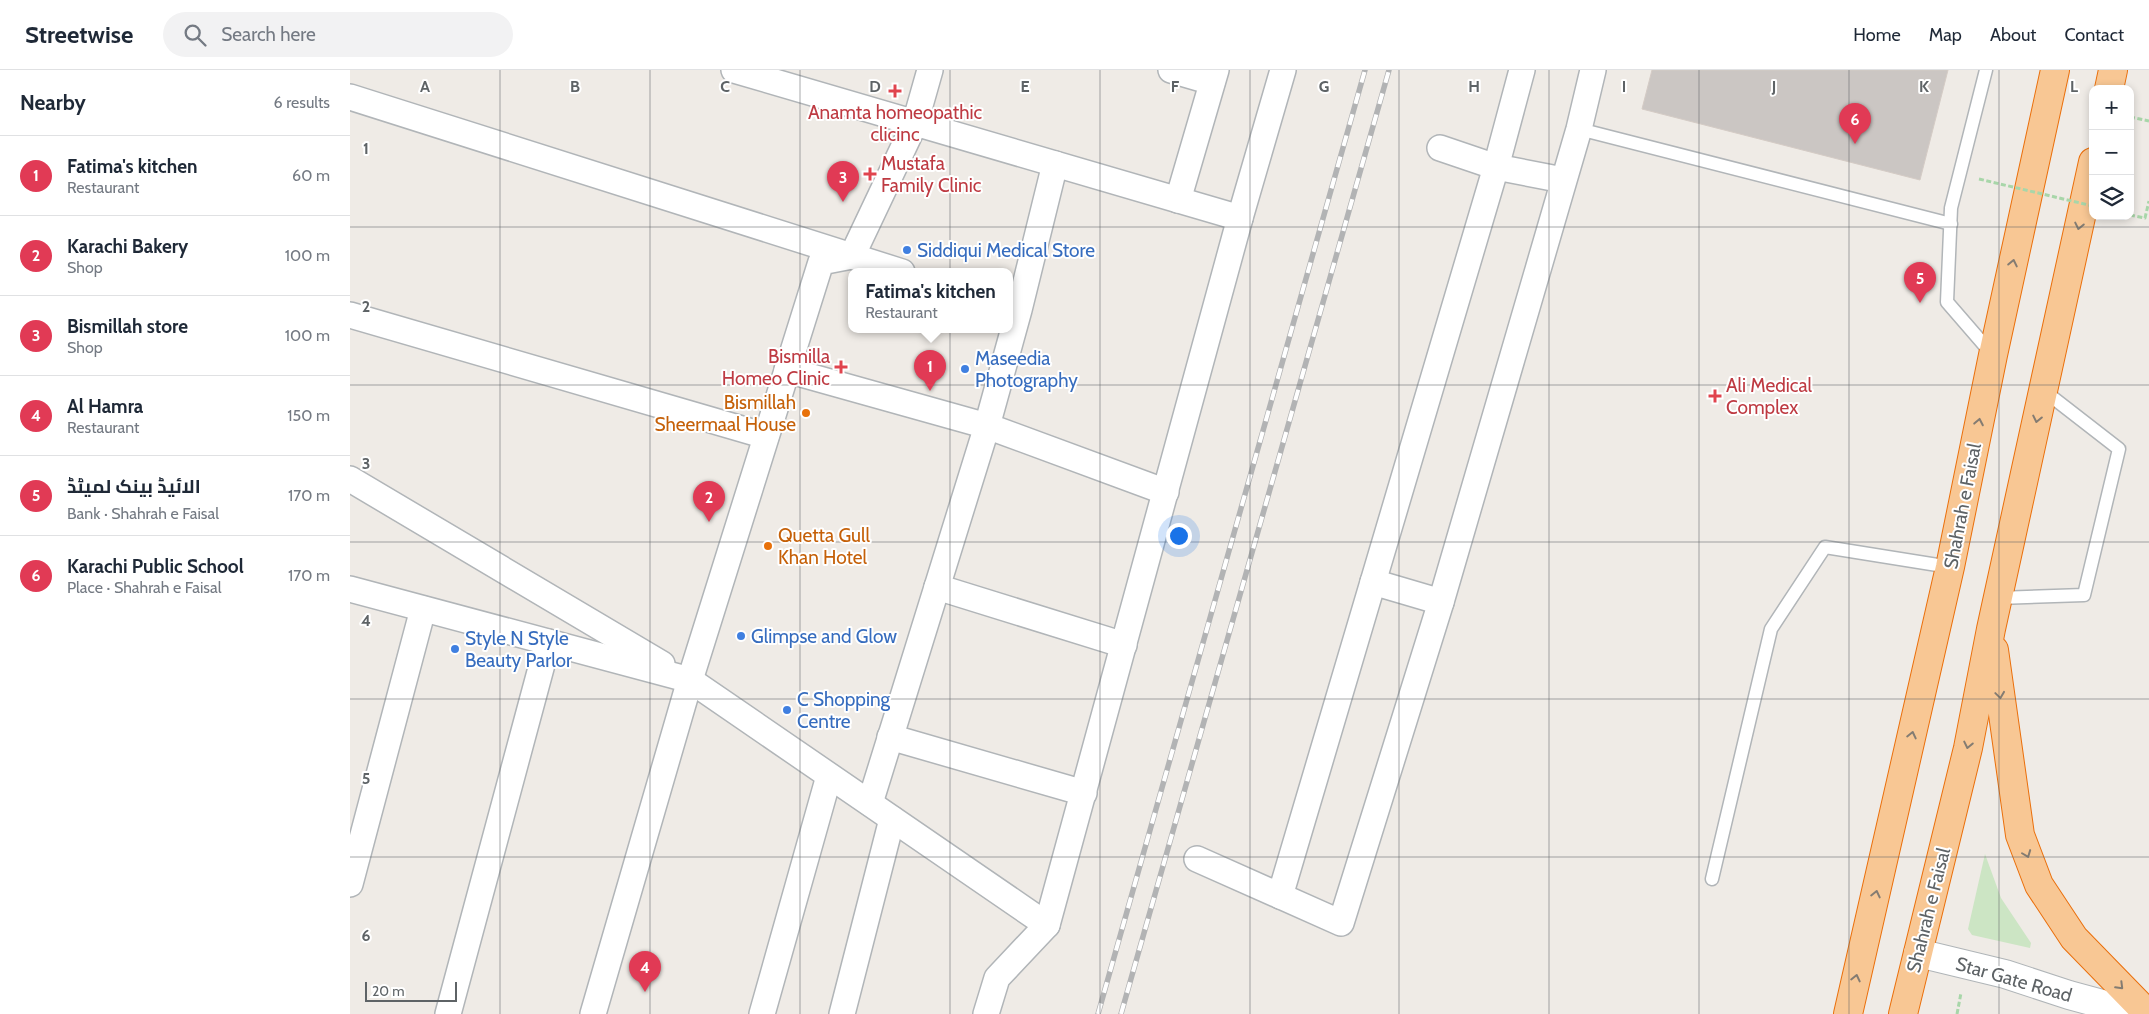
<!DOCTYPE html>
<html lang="en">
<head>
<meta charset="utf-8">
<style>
  :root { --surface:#fff; --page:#f2f2f3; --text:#1f2937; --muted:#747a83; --line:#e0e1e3; --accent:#e13a55 }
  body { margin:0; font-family:Cabin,Cairo,sans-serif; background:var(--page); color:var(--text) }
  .controls { position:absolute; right:15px; top:15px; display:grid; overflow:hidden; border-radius:10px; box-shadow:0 2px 8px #0003 }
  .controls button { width:45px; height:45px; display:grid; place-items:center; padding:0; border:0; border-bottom:1px solid var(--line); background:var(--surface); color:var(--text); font:25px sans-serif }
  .scale { position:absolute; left:15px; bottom:12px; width:92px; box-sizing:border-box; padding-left:5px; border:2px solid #5e6366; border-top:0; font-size:14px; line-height:18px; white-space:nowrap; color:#5e6366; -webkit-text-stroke:4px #fff; paint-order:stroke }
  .you { position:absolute; left:828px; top:465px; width:18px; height:18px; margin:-12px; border:4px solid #fff; border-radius:50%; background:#1a73e8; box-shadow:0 0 0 8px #1a73e833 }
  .badge { display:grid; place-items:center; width:32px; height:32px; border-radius:50%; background:var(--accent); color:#fff; font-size:16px; font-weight:700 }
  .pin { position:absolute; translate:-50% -41px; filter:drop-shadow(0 1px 2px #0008) }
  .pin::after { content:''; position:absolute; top:26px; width:18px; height:15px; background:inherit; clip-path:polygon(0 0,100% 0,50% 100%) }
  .popup { position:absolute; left:498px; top:198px; width:165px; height:65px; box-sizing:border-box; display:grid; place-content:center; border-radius:10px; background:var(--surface); filter:drop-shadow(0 1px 4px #0005); font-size:16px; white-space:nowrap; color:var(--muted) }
  .popup b { font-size:19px; color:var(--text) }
  .popup::after { content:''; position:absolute; left:50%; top:100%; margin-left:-10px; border:10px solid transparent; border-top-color:var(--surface) }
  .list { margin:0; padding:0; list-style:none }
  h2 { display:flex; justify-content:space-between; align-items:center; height:65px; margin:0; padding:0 20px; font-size:21px }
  h2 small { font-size:16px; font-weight:400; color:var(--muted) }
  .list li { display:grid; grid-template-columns:32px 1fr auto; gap:15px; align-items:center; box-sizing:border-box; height:80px; padding:0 20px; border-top:1px solid var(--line) }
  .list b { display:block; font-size:19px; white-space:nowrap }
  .list p { margin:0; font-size:16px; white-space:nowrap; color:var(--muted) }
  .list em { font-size:16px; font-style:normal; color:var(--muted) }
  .icon { flex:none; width:28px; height:28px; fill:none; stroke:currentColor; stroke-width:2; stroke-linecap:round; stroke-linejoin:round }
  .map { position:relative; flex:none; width:1799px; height:944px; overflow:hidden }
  header { display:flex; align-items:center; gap:30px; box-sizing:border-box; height:70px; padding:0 25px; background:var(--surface); border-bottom:1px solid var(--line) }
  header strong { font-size:24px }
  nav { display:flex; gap:28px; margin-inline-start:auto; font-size:18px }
  .search { width:350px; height:45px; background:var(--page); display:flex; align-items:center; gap:12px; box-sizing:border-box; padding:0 18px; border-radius:28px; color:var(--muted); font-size:19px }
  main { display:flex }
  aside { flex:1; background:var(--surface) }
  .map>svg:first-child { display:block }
</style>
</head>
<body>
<header>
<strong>Streetwise</strong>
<div class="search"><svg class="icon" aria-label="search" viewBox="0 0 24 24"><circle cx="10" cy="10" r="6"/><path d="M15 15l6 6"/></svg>Search here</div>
<nav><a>Home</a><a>Map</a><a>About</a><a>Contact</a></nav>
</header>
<main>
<aside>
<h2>Nearby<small>6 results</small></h2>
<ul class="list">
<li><span class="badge">1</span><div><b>Fatima's kitchen</b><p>Restaurant</p></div><em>60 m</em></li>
<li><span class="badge">2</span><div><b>Karachi Bakery</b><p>Shop</p></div><em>100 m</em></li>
<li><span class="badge">3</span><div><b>Bismillah store</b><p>Shop</p></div><em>100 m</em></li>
<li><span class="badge">4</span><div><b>Al Hamra</b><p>Restaurant</p></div><em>150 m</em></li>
<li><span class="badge">5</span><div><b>الائیڈ بینک لمیٹڈ</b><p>Bank · Shahrah e Faisal</p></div><em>170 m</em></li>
<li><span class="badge">6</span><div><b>Karachi Public School</b><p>Place · Shahrah e Faisal</p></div><em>170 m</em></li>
</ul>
</aside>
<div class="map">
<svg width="1799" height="944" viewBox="0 0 1799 944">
  <rect width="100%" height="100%" fill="#efebe6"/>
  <!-- green -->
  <polygon fill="#cce5c4" points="1635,784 1651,828 1681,873 1680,878 1622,865 1618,859"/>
  <!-- building -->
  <polygon fill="#cbc6c3" stroke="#d4cbc5" points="1302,0 1598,0 1570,110 1292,39"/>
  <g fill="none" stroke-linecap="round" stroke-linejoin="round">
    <!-- lane casing -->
    <g stroke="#b1b5b8" stroke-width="15">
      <g id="lane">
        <polyline points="1636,0 1601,138 1597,232 1642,284"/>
        <polyline points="1229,59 1601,154"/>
        <polyline points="1648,528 1734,525 1769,379 1693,320"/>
        <polyline points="1362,809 1421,559 1475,477 1600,497"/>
      </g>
    </g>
    <!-- street casing -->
    <g stroke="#b1b5b8" stroke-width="28">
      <g id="street">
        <polyline points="384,0 890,148"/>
        <polyline points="821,0 862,12"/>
        <polyline points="0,27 552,202"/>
        <polyline points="1090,78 1146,97 1213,110"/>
        <polyline points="828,130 866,0"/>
        <polyline points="0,245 416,366"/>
        <polyline points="437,300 637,356 816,422"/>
        <polyline points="0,409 312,594"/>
        <polyline points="1023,512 1091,532"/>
        <polyline points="587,517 774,575"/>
        <polyline points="0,519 340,610 697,855"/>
        <polyline points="540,667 734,723"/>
        <polyline points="520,733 637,356 669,240 705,94"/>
        <polyline points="847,789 991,853 1091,532 1229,59 1243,0"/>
        <polyline points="0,814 73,539"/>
        <polyline points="930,826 1146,97 1172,0"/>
        <polyline points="98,944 198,572"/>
        <polyline points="243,944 340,610 471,192 502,186 565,53 580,0"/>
        <polyline points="412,944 479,706"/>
        <polyline points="492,944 542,749"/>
        <polyline points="636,944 647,908 697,855 890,148 933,0"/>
      </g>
    </g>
    <!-- secondary casing -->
    <g stroke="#b0b5b8" stroke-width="30">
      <polyline id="secondary" points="1568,883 1655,904 1719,925 1789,944"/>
    </g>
    <!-- highway casing -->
    <g stroke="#ea6f0b" stroke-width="30">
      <g id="highway">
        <polyline points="1759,19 1763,0"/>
        <polyline points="1644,580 1670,765 1689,815 1724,868 1798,944"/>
        <polyline points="1498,944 1600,497 1643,285 1705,0"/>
        <polyline points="1553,944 1618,678 1641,559 1743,92"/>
      </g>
    </g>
    <!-- path -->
    <g stroke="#a8d6a9" stroke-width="3" stroke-dasharray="5 2.5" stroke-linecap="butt">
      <polyline points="1780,47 1799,51"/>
      <polyline points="1780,145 1795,148 1799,131"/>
      <polyline points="1607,944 1611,923"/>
    </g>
    <!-- lane -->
    <use href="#lane" stroke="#fff" stroke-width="12"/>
    <!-- street -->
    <use href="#street" stroke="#fff" stroke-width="25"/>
    <!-- secondary -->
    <use href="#secondary" stroke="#fff" stroke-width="28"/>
    <!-- highway -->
    <use href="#highway" stroke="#f8c794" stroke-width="28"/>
    <!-- rail casing -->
    <g stroke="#b2b3b4" stroke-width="5.5">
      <g id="rail">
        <polyline points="748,944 1015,0"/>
        <polyline points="771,944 1039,0"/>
      </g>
    </g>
    <!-- rail -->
    <use href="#rail" stroke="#fff" stroke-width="4" stroke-dasharray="11" stroke-linecap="butt"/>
    <!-- path-bridge -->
    <polyline stroke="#a8d6a9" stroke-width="3" stroke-dasharray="5 2.5" stroke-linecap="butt" points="1629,109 1743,136"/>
  </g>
  <!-- one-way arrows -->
  <defs><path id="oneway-chevron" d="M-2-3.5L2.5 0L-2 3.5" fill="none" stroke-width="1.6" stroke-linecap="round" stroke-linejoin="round" transform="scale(1.25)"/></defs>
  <g stroke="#847c72">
    <use href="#oneway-chevron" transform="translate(1729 156) rotate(102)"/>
    <use href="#oneway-chevron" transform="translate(1663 193) rotate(-78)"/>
    <use href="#oneway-chevron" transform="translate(1687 349) rotate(102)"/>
    <use href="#oneway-chevron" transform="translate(1629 352) rotate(-79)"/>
    <use href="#oneway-chevron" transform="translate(1650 625) rotate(82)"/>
    <use href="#oneway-chevron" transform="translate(1562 665) rotate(-77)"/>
    <use href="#oneway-chevron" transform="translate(1618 675) rotate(102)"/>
    <use href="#oneway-chevron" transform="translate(1677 784) rotate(69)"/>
    <use href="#oneway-chevron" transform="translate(1526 824) rotate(-77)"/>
    <use href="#oneway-chevron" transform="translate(1506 908) rotate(-77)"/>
    <use href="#oneway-chevron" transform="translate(1770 916) rotate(45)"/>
  </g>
  <!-- grid -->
  <path fill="none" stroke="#5e6366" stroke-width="1" stroke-opacity="0.55" d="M150 0V944M300 0V944M450 0V944M600 0V944M750 0V944M900 0V944M1049 0V944M1199 0V944M1349 0V944M1499 0V944M1649 0V944M0 157H1799M0 315H1799M0 472H1799M0 629H1799M0 787H1799"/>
  <!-- markers -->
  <g fill="#e0444e" stroke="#fff" stroke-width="2">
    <path d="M542.5 13.5h5v5h5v5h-5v5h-5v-5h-5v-5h5z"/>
    <path d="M517.5 96.5h5v5h5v5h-5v5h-5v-5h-5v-5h5z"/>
    <path d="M488.5 289.5h5v5h5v5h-5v5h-5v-5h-5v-5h5z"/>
    <path d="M1362.5 318.5h5v5h5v5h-5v5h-5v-5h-5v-5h5z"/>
  </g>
  <g fill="#3f7fe0" stroke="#fff" stroke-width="2">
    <circle cx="557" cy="180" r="5"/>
    <circle cx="615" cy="299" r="5"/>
    <circle cx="391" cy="566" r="5"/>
    <circle cx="105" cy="579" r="5"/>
    <circle cx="437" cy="640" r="5"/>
  </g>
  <g fill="#e8710a" stroke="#fff" stroke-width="2">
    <circle cx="456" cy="343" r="5"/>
    <circle cx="418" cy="476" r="5"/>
  </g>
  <g text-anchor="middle" stroke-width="4" stroke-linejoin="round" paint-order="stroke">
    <!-- health labels -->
    <g font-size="19" fill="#be3a42" stroke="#fff" text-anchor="start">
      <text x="545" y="49" text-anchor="middle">Anamta homeopathic<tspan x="545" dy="22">clicinc</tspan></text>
      <text x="531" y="100">Mustafa<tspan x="531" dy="22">Family Clinic</tspan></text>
      <text x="480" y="293" text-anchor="end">Bismilla<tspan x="480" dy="22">Homeo Clinic</tspan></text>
      <text x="1376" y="322">Ali Medical<tspan x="1376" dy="22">Complex</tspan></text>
    </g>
    <!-- shop labels -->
    <g font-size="19" fill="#366cbe" stroke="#fff" text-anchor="start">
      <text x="567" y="187">Siddiqui Medical Store</text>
      <text x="625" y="295">Maseedia<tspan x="625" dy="22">Photography</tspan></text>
      <text x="401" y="573">Glimpse and Glow</text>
      <text x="115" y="575">Style N Style<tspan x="115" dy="22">Beauty Parlor</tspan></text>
      <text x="447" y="636">C Shopping<tspan x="447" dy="22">Centre</tspan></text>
    </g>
    <!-- food labels -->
    <g font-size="19" fill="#c56008" stroke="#fff" text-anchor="end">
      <text x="446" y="339">Bismillah<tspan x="446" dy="22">Sheermaal House</tspan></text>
      <text x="428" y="472" text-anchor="start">Quetta Gull<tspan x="428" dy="22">Khan Hotel</tspan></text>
    </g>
    <!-- street labels -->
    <g font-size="19" fill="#5e6366" stroke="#fff">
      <text transform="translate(1612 436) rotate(-79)" y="7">Shahrah e Faisal</text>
      <text transform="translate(1578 840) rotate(-76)" y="7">Shahrah e Faisal</text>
      <text transform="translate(1664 909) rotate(16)" y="7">Star Gate Road</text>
    </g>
  </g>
  <g font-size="16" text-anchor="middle" font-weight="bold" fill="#5e6366" stroke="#fff" stroke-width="4" stroke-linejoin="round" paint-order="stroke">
    <text x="75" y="22">A</text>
    <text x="225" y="22">B</text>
    <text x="375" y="22">C</text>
    <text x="525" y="22">D</text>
    <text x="675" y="22">E</text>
    <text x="825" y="22">F</text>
    <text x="974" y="22">G</text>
    <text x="1124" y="22">H</text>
    <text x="1274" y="22">I</text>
    <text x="1424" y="22">J</text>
    <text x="1574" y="22">K</text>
    <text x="1724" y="22">L</text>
    <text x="16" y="84">1</text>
    <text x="16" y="242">2</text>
    <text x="16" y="399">3</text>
    <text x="16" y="556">4</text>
    <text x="16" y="714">5</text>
    <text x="16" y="871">6</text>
  </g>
</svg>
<div class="controls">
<button>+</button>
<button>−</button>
<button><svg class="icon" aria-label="layers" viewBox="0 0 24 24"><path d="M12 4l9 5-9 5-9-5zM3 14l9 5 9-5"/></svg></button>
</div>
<div class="scale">20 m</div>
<div class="you"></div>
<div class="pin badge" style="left:580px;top:321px">1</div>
<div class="popup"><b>Fatima's kitchen</b>Restaurant</div>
<div class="pin badge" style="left:359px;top:452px">2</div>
<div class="pin badge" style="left:493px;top:132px">3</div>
<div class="pin badge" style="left:295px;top:922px">4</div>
<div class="pin badge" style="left:1570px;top:233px">5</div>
<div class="pin badge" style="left:1505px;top:74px">6</div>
</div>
</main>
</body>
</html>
